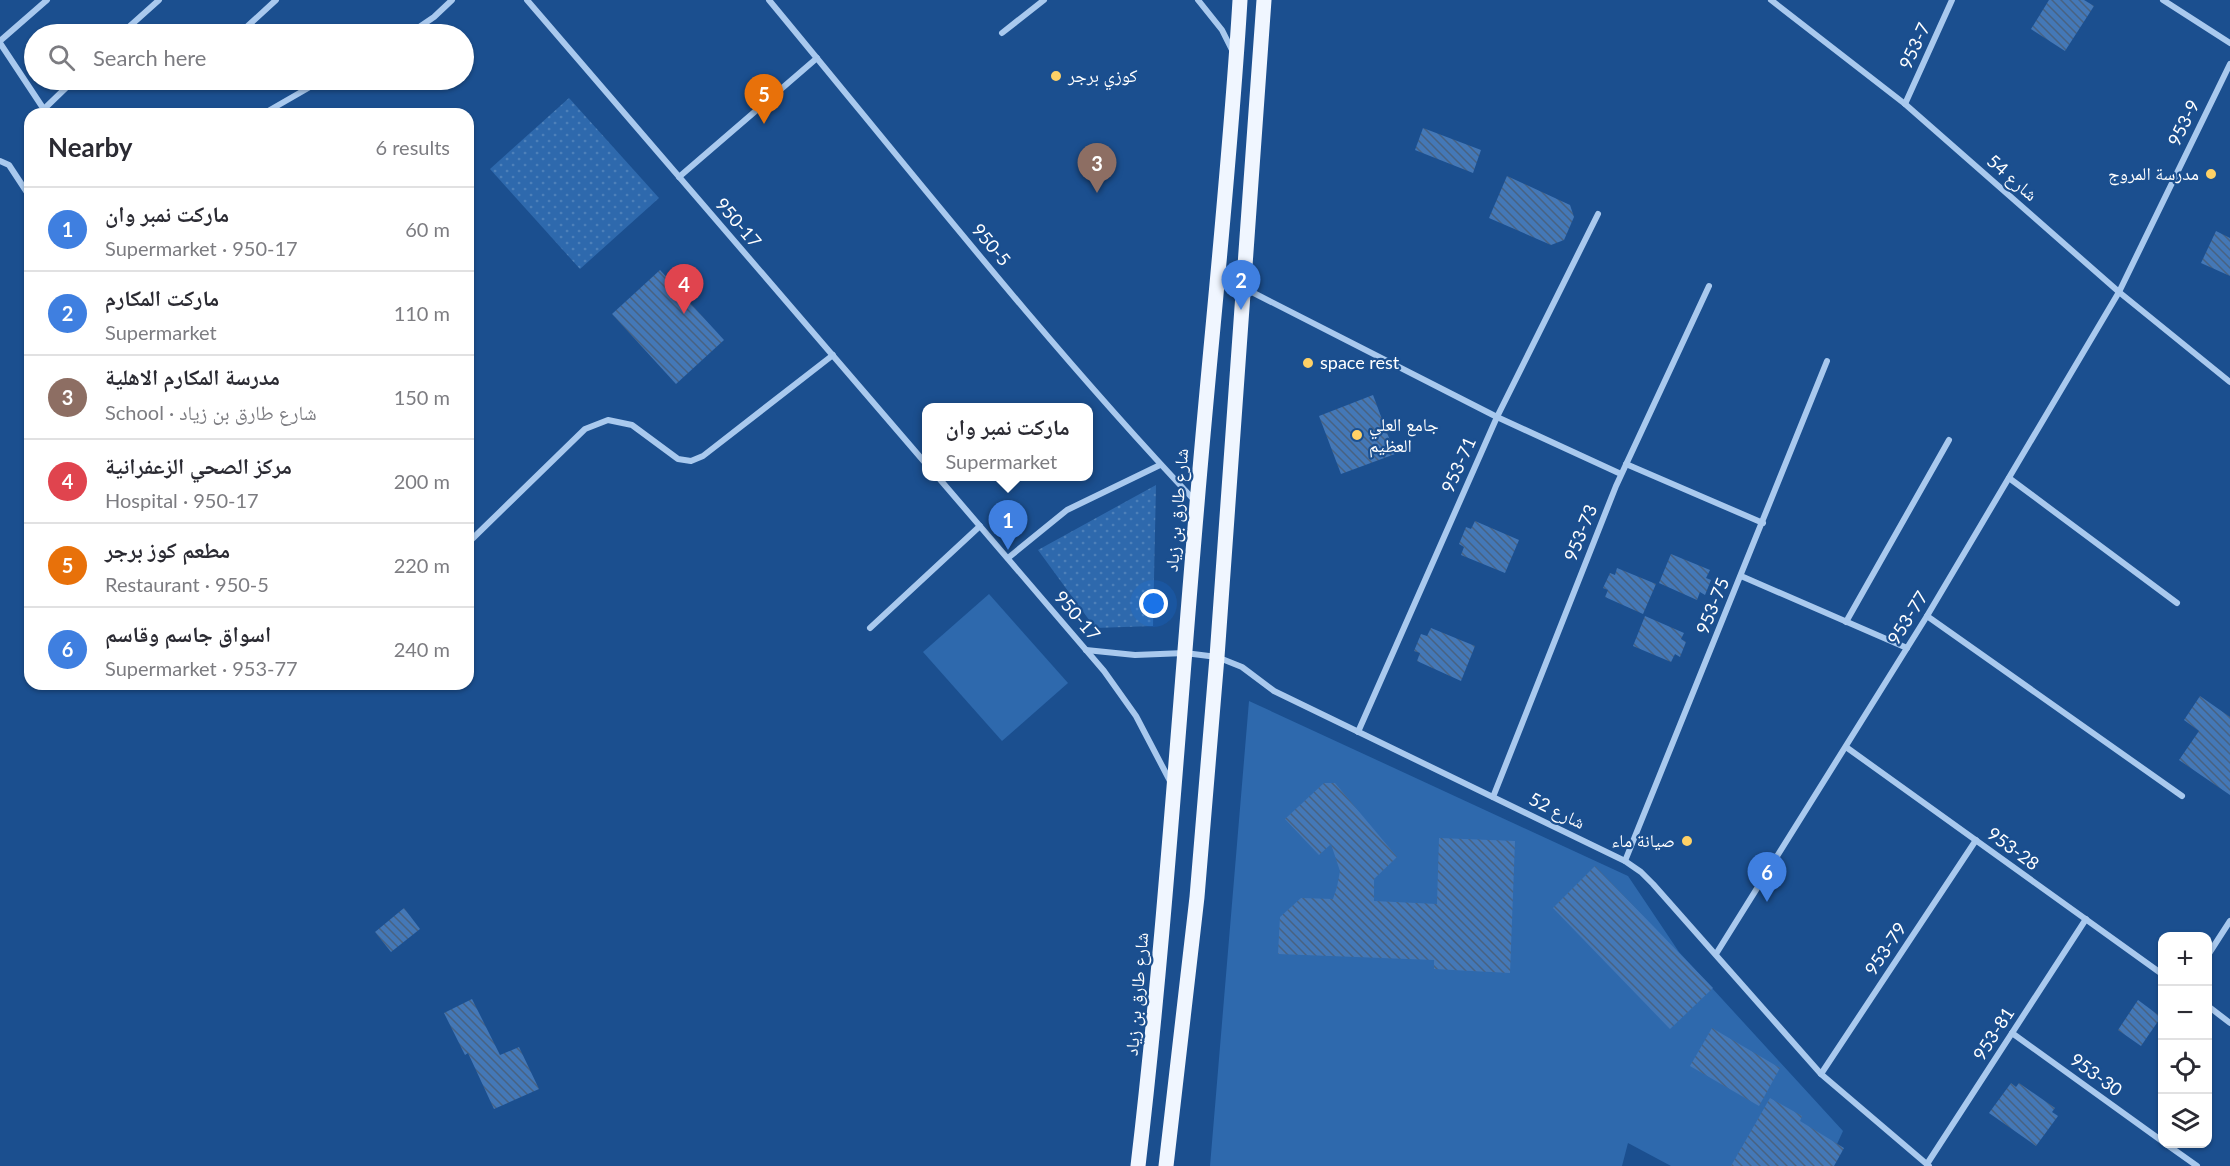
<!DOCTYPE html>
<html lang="en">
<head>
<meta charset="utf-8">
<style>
  :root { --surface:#fff; --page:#f7f7f7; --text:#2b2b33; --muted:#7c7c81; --line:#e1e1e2; --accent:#7c3aed }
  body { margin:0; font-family:Lato,"Noto Naskh Arabic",sans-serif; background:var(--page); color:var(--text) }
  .controls { position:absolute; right:18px; bottom:18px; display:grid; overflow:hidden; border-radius:12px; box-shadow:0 2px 4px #0004 }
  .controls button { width:54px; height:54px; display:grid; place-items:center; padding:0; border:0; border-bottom:2px solid var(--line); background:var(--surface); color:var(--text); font:30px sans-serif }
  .you { position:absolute; left:1154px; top:604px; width:21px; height:21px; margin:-15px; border:4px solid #fff; border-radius:50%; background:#1a73e8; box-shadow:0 0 0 9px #1a73e833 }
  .badge { display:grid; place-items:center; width:39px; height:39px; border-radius:50%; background:var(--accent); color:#fff; font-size:20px; font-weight:700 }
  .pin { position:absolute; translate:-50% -50px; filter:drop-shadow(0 2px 3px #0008) }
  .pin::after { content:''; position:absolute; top:32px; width:21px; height:18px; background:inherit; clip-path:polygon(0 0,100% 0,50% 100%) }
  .popup { position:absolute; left:922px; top:403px; width:171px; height:78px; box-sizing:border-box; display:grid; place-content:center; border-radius:12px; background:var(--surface); filter:drop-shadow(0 2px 4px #0005); font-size:20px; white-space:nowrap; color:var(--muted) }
  .popup b { font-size:22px; color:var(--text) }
  .popup::after { content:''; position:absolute; left:50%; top:100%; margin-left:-12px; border:12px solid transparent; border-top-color:var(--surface) }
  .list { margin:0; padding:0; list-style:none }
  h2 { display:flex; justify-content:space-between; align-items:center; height:78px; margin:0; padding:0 24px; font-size:26px }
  h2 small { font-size:20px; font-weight:400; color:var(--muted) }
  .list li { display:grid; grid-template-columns:39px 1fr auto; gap:18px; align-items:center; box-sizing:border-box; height:84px; padding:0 24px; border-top:2px solid var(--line) }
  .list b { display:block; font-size:22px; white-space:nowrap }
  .list p { margin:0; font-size:20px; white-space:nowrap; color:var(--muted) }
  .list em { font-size:20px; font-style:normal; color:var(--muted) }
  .icon { flex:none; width:33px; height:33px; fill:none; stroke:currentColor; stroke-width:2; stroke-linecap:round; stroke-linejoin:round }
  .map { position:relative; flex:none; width:2230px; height:1166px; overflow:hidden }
  .search { position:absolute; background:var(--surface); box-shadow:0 2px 4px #0004; left:24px; top:24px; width:450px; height:66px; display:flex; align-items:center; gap:15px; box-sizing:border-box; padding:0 21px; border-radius:33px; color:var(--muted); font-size:22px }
  .panel { position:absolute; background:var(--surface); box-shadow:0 2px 4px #0004; left:24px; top:108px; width:450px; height:582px; border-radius:18px }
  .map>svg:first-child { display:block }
</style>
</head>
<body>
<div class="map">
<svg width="2230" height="1166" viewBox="0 0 2230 1166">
  <defs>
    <pattern id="grass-dots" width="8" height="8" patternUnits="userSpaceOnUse" patternTransform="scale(1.5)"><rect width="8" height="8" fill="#2e69ad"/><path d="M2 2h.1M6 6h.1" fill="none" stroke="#4d80b9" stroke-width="1.8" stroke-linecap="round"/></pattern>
    <pattern id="building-back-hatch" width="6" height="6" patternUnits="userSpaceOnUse" patternTransform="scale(1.5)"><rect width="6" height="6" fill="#4478b7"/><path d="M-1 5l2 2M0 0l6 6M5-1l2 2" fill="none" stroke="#486282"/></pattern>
  </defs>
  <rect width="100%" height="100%" fill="#1b4f8f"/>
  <!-- grass -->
  <g fill="url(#grass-dots)">
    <polygon points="569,98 659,198 580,269 490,169"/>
    <polygon points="1156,485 1153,626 1095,628 1038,550"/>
  </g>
  <!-- garden -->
  <g fill="#2e69ad">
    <polygon points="989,594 1068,683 1002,741 923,652"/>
    <polygon points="1249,701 1628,876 1679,952 1843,1131 1827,1166 1671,1166 1628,1143 1622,1166 1210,1166"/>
  </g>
  <!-- building -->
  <g fill="url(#building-back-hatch)">
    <polygon points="2049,0 2084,0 2094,6 2065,51 2031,29"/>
    <polygon points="1423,128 1481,150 1473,173 1415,150"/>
    <polygon points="1507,176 1570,205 1574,217 1564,240 1551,245 1489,218"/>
    <polygon points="2216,231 2230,238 2230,276 2201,263"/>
    <polygon points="660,270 724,340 676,384 612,314"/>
    <polygon points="1373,395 1395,454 1341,474 1319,416"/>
    <polygon points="1475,521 1519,540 1505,573 1461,555 1464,547 1459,544 1466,527 1471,529"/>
    <polygon points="1671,554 1710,570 1706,578 1711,580 1705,595 1700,592 1697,600 1659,583"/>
    <polygon points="1617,568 1656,584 1643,614 1605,597 1608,590 1603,588 1610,573 1615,575"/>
    <polygon points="1645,616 1684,633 1681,639 1686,642 1680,657 1675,654 1671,662 1633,646"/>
    <polygon points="1431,628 1475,646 1461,681 1417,661 1420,653 1414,651 1421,634 1427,636"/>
    <polygon points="2200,696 2230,717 2230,795 2179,760 2199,731 2184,720"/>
    <polygon points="1324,783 1335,783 1397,857 1374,879 1374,901 1437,904 1439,838 1515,841 1510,973 1434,969 1434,960 1278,954 1280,917 1301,898 1333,899 1337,887 1340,871 1331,844 1319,855 1285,819"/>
    <polygon points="1595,866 1713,988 1670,1029 1553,908"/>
    <polygon points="404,908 420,929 391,952 375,932"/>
    <polygon points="472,999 500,1055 519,1047 539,1089 494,1109 468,1053 465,1055 444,1013"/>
    <polygon points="2138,1000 2161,1017 2141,1046 2118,1030"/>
    <polygon points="1712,1028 1780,1068 1759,1106 1690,1066"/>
    <polygon points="2011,1083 2016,1087 2019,1083 2055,1108 2052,1112 2058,1116 2036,1146 1989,1113"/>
    <polygon points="1770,1098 1802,1116 1800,1121 1844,1148 1834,1166 1731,1166"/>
  </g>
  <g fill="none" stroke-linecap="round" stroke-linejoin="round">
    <!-- minor -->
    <g stroke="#a9c9ee" stroke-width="6">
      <polyline points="527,0 927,465"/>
      <path d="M769 0C909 169 1045 342 1196 502"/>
      <polyline points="1198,0 1222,30 1233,52"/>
      <polyline points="1771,0 1905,104 2119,292 2230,382"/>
      <polyline points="2163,0 2230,43"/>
      <polyline points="1002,33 1044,0"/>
      <polyline points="121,34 159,0"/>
      <polyline points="239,34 276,0"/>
      <polyline points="409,34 434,17 452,0"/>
      <polyline points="0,41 47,0"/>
      <polyline points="0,43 47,114"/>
      <polyline points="1905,104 1952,0"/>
      <polyline points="43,110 74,80"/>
      <polyline points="263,114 322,80"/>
      <polyline points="0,161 9,165 30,197"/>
      <polyline points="679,177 817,58"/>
      <polyline points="1244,288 1497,417 1621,474"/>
      <polyline points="1626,464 1763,523"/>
      <polyline points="937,476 1104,671 1136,716 1170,781"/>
      <polyline points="2009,478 2177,603"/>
      <polyline points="469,542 585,429 608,420 632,425 678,459 691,461 703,456 833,355"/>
      <polyline points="1008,558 1067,510 1160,465"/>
      <polyline points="1741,576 1907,648"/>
      <polyline points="1927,616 2182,796"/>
      <polyline points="1846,622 1949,440"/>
      <polyline points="870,628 980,526"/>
      <polyline points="1086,650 1135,655 1185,653 1217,657 1242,667 1274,691 1625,861 1641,872 1653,884 1821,1074 1929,1166"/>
      <polyline points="1358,732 1497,417 1598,214"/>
      <polyline points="1846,747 2162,974"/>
      <polyline points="1493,797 1616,486 1709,286"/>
      <polyline points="1625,861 1827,361"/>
      <polyline points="1716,954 1927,616 2119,292 2230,64"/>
      <polyline points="2208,955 2230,921"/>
      <polyline points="2208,1006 2230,1023"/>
      <polyline points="2012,1033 2162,1141"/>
      <polyline points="1821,1074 1976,840"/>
      <polyline points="2166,1144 2197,1166"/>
      <polyline points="1927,1164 2086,919"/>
    </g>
    <!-- primary -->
    <g stroke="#f0f6ff" stroke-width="15">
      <path d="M1138 1166C1164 946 1178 725 1197 504 1211 336 1230 168 1240 0"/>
      <polyline points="1166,1166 1197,897 1217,657 1264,0"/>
    </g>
  </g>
  <!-- markers -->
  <g fill="#ffd166" stroke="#1b4f8f" stroke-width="2">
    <circle cx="1056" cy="76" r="6"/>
    <circle cx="2211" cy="174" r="6"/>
    <circle cx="1308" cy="363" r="6"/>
    <circle cx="1357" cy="435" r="6"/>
    <circle cx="1687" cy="841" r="6"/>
  </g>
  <g text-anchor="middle" stroke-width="4.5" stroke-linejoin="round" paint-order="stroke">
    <!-- street labels -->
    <g font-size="18" fill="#fff" stroke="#1b4f8f">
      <text transform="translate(1915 46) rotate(-65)" y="6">953-7</text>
      <text transform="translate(2184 123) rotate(-64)" y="6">953-9</text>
      <text transform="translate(2012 178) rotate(41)" y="6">شارع 54</text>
      <text transform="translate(738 223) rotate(49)" y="6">950-17</text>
      <text transform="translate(991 245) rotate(50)" y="6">950-5</text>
      <text transform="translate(1459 465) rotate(-66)" y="6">953-71</text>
      <text transform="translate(1177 510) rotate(-85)" y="6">شارع طارق بن زياد</text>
      <text transform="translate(1581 533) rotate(-68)" y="6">953-73</text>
      <text transform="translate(1713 606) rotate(-68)" y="6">953-75</text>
      <text transform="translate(1077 616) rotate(49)" y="6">950-17</text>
      <text transform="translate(1908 618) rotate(-58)" y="6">953-77</text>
      <text transform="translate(1557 811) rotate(26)" y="6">شارع 52</text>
      <text transform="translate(2013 849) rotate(36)" y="6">953-28</text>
      <text transform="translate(1886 949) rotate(-56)" y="6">953-79</text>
      <text transform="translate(1137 994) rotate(-85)" y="6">شارع طارق بن زياد</text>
      <text transform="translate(1994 1034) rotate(-57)" y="6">953-81</text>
      <text transform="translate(2096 1075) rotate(36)" y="6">953-30</text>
    </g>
    <!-- poi labels -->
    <g font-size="18" fill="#fff" stroke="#1b4f8f" text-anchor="start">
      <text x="1068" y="82">كوزي برجر</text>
      <text x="2199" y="180" text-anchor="end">مدرسة المروج</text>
      <text x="1320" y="369">space rest</text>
      <text x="1369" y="431">جامع العلي<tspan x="1369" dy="21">العظيم</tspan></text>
      <text x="1675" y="847" text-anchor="end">صيانة ماء</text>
    </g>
  </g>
</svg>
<div class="controls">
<button>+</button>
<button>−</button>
<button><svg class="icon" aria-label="locate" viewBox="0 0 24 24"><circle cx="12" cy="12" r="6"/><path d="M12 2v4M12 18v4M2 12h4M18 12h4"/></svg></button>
<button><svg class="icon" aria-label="layers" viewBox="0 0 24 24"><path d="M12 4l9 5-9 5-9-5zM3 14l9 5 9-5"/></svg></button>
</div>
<div class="you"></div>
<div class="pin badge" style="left:1008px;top:550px;background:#3f7fe0">1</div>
<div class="popup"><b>ماركت نمبر وان</b>Supermarket</div>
<div class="pin badge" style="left:1241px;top:310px;background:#3f7fe0">2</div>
<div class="pin badge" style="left:1097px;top:193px;background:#8d6e63">3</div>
<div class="pin badge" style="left:684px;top:314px;background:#e0444e">4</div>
<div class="pin badge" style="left:764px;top:124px;background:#e8710a">5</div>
<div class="pin badge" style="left:1767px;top:902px;background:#3f7fe0">6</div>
<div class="search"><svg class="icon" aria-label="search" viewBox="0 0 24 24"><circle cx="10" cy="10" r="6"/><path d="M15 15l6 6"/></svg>Search here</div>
<section class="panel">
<h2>Nearby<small>6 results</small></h2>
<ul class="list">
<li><span class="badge" style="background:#3f7fe0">1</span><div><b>ماركت نمبر وان</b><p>Supermarket · 950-17</p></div><em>60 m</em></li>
<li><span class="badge" style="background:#3f7fe0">2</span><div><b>ماركت المكارم</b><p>Supermarket</p></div><em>110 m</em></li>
<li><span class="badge" style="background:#8d6e63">3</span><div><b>مدرسة المكارم الاهلية</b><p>School · شارع طارق بن زياد</p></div><em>150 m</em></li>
<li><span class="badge" style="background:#e0444e">4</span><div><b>مركز الصحي الزعفرانية</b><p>Hospital · 950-17</p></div><em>200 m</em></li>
<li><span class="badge" style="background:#e8710a">5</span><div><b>مطعم كوز برجر</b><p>Restaurant · 950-5</p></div><em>220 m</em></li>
<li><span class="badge" style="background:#3f7fe0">6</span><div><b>اسواق جاسم وقاسم</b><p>Supermarket · 953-77</p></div><em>240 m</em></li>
</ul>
</section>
</div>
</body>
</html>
